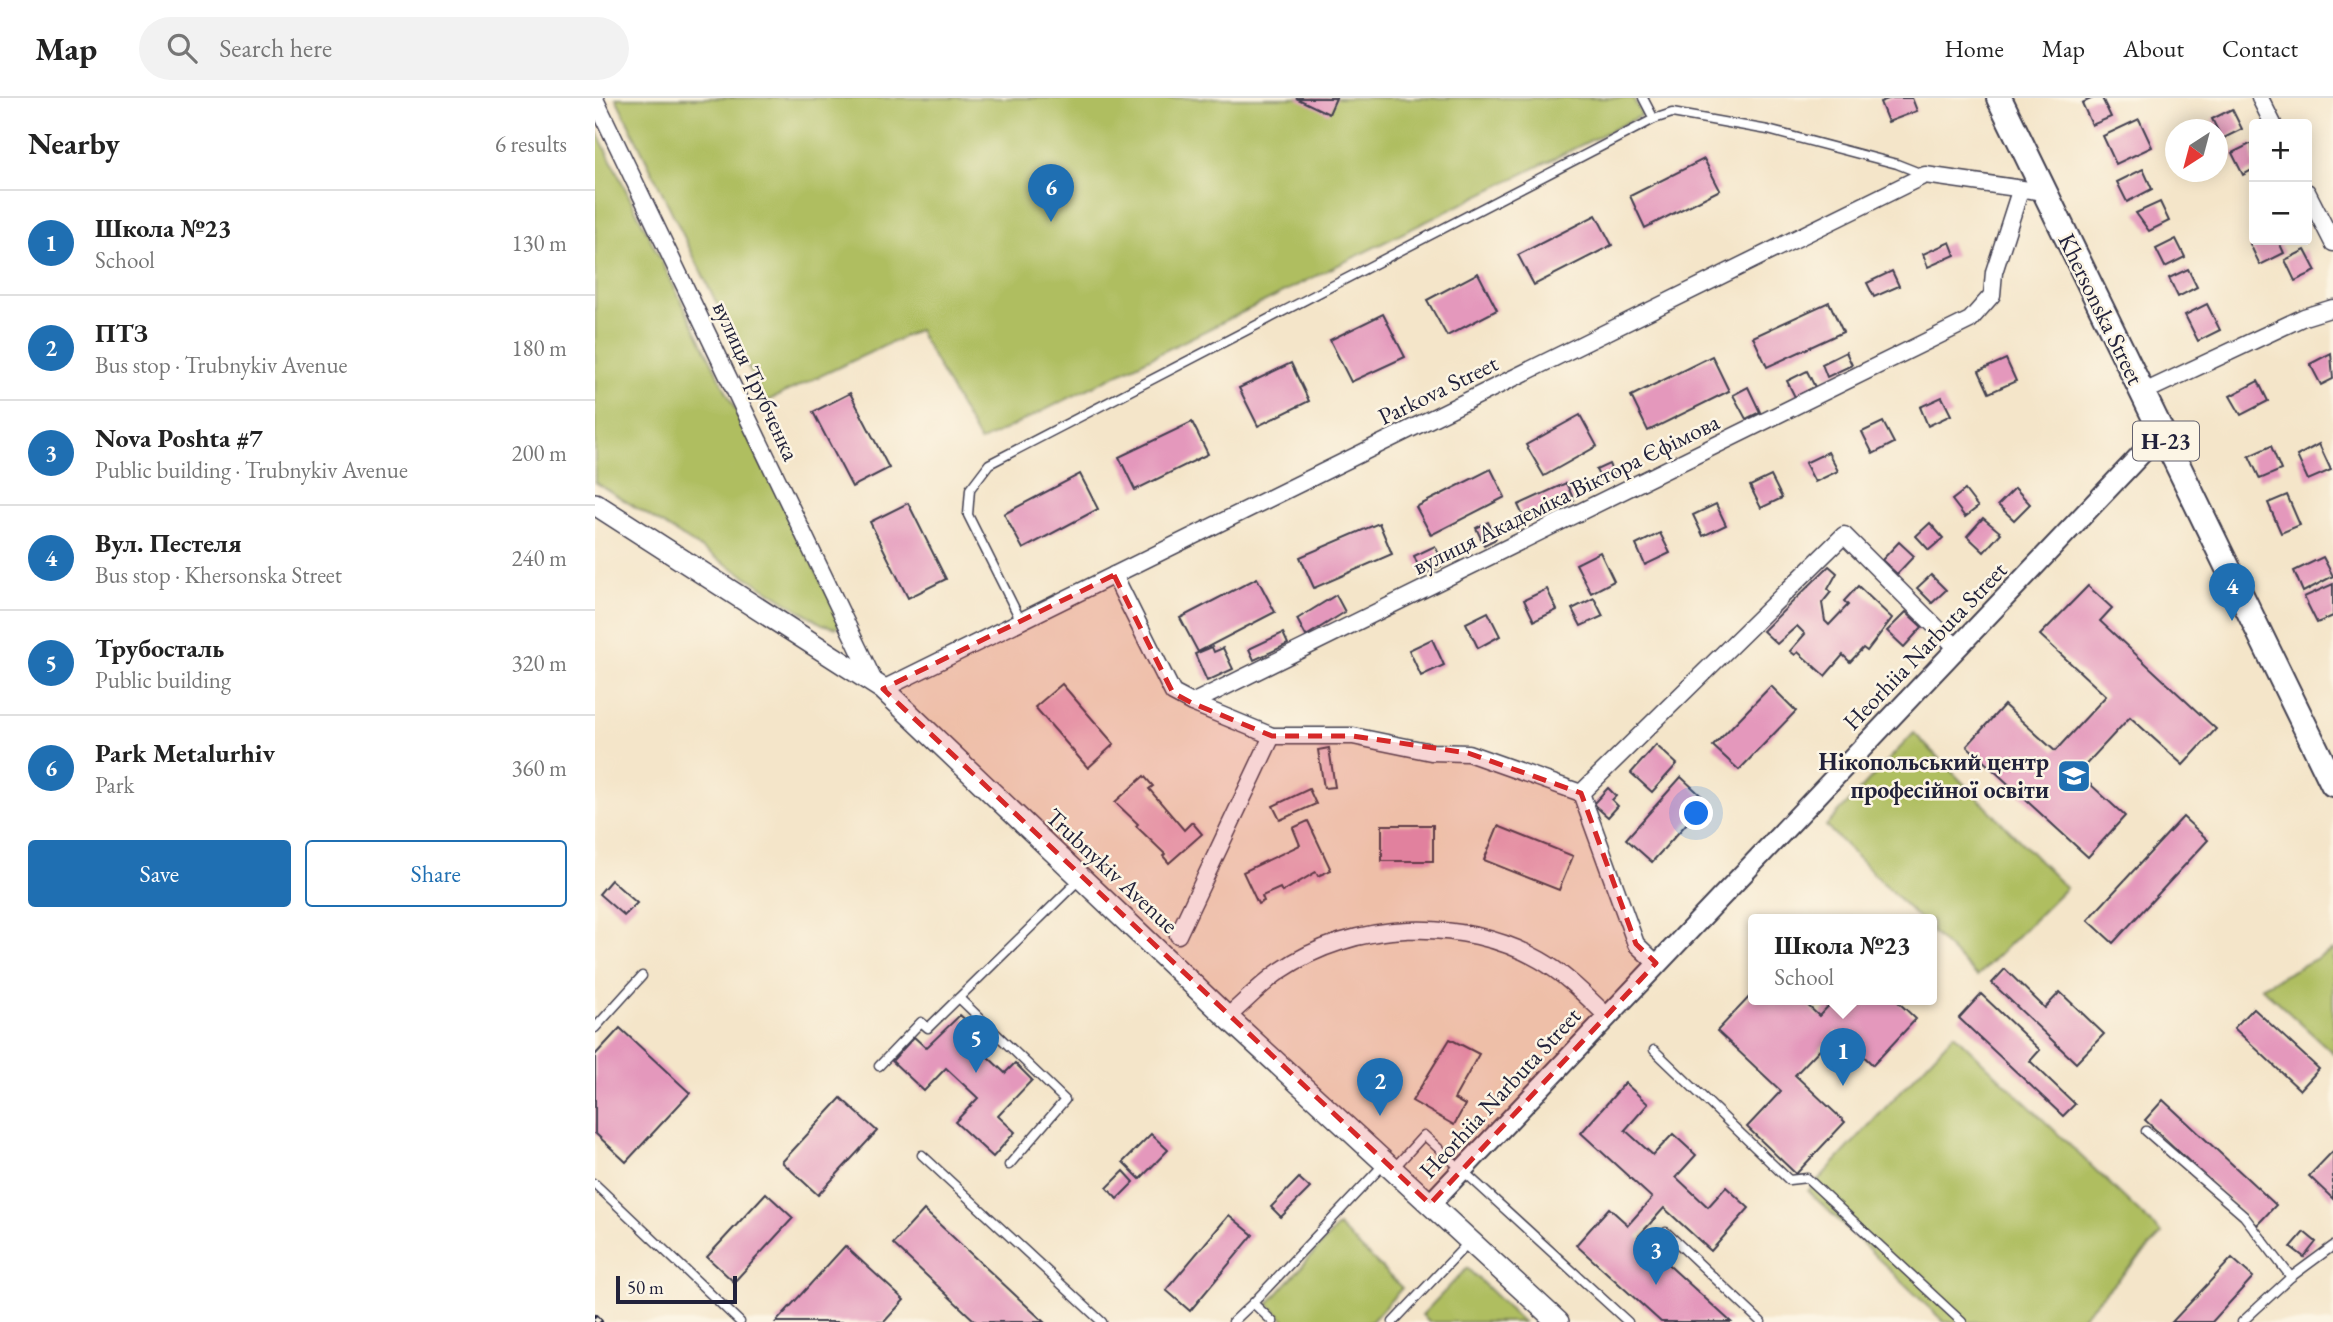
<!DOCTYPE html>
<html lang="en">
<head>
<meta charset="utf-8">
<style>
  :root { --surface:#fff; --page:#f2f2f2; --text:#222; --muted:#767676; --line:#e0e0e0; --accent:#1f6fb2 }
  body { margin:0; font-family:"EB Garamond",serif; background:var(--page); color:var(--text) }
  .controls { position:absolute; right:21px; top:21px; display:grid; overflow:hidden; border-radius:7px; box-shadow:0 4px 18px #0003 }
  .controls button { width:63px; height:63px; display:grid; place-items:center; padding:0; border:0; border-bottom:2px solid var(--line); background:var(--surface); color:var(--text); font:35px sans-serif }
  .compass { position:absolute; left:1570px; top:21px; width:63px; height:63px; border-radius:50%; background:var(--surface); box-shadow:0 4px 18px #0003; rotate:216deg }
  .scale { position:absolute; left:21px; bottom:18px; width:121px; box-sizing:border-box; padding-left:7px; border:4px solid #22223b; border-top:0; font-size:19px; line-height:24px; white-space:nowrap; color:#22223b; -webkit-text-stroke:5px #fcf5e5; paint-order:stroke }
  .you { position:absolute; left:1102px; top:716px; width:24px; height:24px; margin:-18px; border:5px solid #fff; border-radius:50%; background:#1a73e8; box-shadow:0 0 0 10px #1a73e833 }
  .badge { display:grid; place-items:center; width:46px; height:46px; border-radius:50%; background:var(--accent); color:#fff; font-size:23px; font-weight:700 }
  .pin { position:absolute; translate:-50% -58px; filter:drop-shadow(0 2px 4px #0008) }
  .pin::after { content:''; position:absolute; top:37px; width:24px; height:21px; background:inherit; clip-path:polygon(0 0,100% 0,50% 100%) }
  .popup { position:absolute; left:1153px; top:816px; width:189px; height:91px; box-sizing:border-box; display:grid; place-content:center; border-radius:7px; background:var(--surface); filter:drop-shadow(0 2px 5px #0005); font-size:23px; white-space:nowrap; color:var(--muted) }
  .popup b { font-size:26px; color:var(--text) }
  .popup::after { content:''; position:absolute; left:50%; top:100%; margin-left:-14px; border:14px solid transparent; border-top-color:var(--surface) }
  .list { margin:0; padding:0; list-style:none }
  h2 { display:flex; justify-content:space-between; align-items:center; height:91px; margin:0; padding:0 28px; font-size:30px }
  h2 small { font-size:23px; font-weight:400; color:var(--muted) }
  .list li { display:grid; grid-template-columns:46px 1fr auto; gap:21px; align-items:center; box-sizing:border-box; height:105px; padding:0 28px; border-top:2px solid var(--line) }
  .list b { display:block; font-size:26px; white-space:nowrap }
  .list p { margin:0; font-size:23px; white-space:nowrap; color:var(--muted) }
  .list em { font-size:23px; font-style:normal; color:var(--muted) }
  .actions { display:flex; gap:14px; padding:21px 28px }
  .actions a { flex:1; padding:16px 0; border:2px solid var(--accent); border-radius:7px; text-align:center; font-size:24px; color:var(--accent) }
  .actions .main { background:var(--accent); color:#fff }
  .icon { flex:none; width:38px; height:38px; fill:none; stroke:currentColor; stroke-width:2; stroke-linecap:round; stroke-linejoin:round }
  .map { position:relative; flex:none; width:1738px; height:1224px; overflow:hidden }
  header { display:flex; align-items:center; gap:42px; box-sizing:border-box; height:98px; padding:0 35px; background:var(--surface); border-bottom:2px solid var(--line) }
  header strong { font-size:33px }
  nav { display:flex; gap:38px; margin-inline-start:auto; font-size:24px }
  .search { width:490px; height:63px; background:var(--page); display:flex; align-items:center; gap:18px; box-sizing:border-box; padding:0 24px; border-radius:38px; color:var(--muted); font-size:26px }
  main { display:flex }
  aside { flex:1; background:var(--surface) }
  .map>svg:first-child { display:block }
</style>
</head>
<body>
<header>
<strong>Map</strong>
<div class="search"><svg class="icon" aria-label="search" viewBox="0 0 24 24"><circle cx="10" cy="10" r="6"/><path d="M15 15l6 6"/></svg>Search here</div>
<nav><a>Home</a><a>Map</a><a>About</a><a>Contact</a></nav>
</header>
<main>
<aside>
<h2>Nearby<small>6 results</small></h2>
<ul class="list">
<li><span class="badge">1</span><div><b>Школа №23</b><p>School</p></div><em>130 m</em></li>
<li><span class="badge">2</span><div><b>ПТЗ</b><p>Bus stop · Trubnykiv Avenue</p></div><em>180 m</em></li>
<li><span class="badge">3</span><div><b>Nova Poshta #7</b><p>Public building · Trubnykiv Avenue</p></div><em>200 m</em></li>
<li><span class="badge">4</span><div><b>Вул. Пестеля</b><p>Bus stop · Khersonska Street</p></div><em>240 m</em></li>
<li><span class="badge">5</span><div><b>Трубосталь</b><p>Public building</p></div><em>320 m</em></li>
<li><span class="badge">6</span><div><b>Park Metalurhiv</b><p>Park</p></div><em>360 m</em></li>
</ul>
<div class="actions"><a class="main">Save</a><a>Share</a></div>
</aside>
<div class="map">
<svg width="1738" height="1224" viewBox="0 0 1738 1224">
  <rect width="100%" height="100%" fill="#fcf5e5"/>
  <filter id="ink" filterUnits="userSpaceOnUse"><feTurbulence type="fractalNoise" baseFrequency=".0143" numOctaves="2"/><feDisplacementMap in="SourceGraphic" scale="14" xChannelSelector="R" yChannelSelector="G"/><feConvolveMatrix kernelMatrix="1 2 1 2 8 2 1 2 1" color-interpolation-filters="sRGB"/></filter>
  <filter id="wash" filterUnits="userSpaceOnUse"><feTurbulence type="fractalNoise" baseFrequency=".00686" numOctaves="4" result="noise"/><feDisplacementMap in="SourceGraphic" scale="28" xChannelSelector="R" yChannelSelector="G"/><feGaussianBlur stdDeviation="1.57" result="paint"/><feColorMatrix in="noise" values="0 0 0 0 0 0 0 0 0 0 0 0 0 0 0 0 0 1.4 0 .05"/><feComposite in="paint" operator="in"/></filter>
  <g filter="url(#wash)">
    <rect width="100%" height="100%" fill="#f4e5c9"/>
    <!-- green -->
    <g fill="#afbe61" stroke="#68704e" stroke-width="2">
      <polygon points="21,0 1038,0 1047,17 385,344 323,232 170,304"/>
      <polygon points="0,30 244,519 245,527 241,530 227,526 0,384"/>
      <polygon points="1319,635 1471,790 1382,878 1337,834 1337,822 1325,822 1231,728"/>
      <polygon points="1738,852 1738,955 1666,889"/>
      <polygon points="1359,936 1567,1136 1482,1224 1349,1224 1213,1093"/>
      <polygon points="743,1128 807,1190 776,1224 692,1224 673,1206"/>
      <polygon points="872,1170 928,1224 835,1224 827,1217"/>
    </g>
    <g id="blocks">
      <!-- building -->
      <g fill="#e498bc">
        <polygon points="701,0 741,0 734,16"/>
        <polygon points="1296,0 1317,0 1322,13 1293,24 1285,4"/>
        <polygon points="1498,0 1507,0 1516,19 1497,27 1487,5"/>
        <polygon points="1637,11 1647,31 1627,41 1617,21"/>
        <polygon points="1544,21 1557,49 1521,66 1508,38"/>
        <polygon points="1657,45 1659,71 1648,77 1637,55"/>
        <polygon points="1109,61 1125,92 1050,130 1035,98"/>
        <polygon points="1548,71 1557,91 1532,104 1522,84"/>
        <polygon points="1565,104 1574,123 1554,133 1541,115"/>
        <polygon points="1001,117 1017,147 939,187 923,157"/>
        <polygon points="1581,141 1590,159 1570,169 1561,151"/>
        <polygon points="1664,142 1683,142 1689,155 1665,167 1655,146"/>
        <polygon points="1355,144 1360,157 1333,169 1328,156"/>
        <polygon points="1710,152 1721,173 1700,183 1690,162"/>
        <polygon points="1593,171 1602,189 1583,199 1574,180"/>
        <polygon points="1297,173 1304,188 1279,199 1272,185"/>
        <polygon points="883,175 902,212 852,238 832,202"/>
        <polygon points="1234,204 1248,234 1172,269 1158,239"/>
        <polygon points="1612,206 1625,232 1603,243 1590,217"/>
        <polygon points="788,216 810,259 756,284 735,242"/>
        <polygon points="1251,254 1257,267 1232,279 1227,266"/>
        <polygon points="1736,255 1738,281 1726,287 1715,266"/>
        <polygon points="1117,258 1134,293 1053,333 1036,298"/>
        <polygon points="1411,261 1421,283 1394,295 1384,273"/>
        <polygon points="696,265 714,303 663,328 644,290"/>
        <polygon points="1212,273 1220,289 1200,299 1192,283"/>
        <polygon points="1663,283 1673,303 1646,317 1635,298"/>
        <polygon points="1153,289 1165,314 1151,321 1138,297"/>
        <polygon points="255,295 294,370 257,389 218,314"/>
        <polygon points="1347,299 1356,317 1333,328 1325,309"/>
        <polygon points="985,317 1002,348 949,378 931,347"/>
        <polygon points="597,324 613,356 540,392 524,359"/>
        <polygon points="1288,324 1299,345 1278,356 1267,334"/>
        <polygon points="1724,346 1736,372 1713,382 1702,358"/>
        <polygon points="1676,348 1686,372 1665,381 1654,358"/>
        <polygon points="1233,354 1243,373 1220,384 1210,365"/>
        <polygon points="1014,366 1020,380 1008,385 1001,372"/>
        <polygon points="896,371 910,399 836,437 821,409"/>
        <polygon points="485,376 503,411 428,451 409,416"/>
        <polygon points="1176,378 1187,400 1166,410 1155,388"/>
        <polygon points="971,385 979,402 931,424 923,407"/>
        <polygon points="1420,390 1435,406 1419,422 1403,407"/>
        <polygon points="1370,392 1383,409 1370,419 1357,402"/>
        <polygon points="1692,397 1705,427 1686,435 1673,405"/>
        <polygon points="313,405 351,481 313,500 275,424"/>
        <polygon points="1121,406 1131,427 1108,438 1098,417"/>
        <polygon points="1388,420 1406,435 1389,454 1372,438"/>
        <polygon points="893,424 901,441 889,447 881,430"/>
        <polygon points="784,425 797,456 719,490 705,459"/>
        <polygon points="1335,425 1348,440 1334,452 1321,438"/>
        <polygon points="1065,435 1075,455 1050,467 1041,447"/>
        <polygon points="1304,444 1319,458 1302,476 1287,462"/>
        <polygon points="840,448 849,467 827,477 819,458"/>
        <polygon points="1005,454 1019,483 996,495 981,466"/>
        <polygon points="1728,459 1738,478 1708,494 1699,473"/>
        <polygon points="1234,468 1242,475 1233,491 1236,494 1227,505 1230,523 1234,527 1253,507 1249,503 1263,488 1297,520 1272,553 1268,550 1255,564 1248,557 1230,578 1203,554 1200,557 1195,553 1210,536 1202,528 1182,546 1168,533"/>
        <polygon points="1336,477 1351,492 1337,505 1322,490"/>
        <polygon points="662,480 680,514 603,554 585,520"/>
        <polygon points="1738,486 1738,518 1722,525 1709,499"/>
        <polygon points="1493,488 1517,510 1505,523 1621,631 1588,667 1535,619 1483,675 1530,718 1493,759 1372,648 1409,607 1460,653 1511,598 1445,537"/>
        <polygon points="952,491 962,512 939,523 929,502"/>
        <polygon points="741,497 750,514 711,538 702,521"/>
        <polygon points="999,500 1008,518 986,528 977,511"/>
        <polygon points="893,514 905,538 883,550 871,525"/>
        <polygon points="1311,514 1327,529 1309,549 1292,533"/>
        <polygon points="688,535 693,546 659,562 654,551"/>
        <polygon points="837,541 849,567 826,578 814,552"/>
        <polygon points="617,549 619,554 628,550 638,571 612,583 600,556"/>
        <polygon points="467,586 519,646 493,670 440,609"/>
        <polygon points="1176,588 1201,613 1144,672 1118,648"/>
        <polygon points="1061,647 1082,666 1057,694 1036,675"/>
        <polygon points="734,650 740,689 729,690 723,652"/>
        <polygon points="549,678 558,688 554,691 589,732 597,724 607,736 574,765 568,758 570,756 541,728 543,726 520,704"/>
        <polygon points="1086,679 1112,703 1057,764 1031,741"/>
        <polygon points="1013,690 1021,698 1017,702 1023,708 1013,719 998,706"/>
        <polygon points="714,691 721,706 685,722 678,708"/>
        <polygon points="1588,719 1613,742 1518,845 1493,822"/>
        <polygon points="713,723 736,772 723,778 721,774 687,794 685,790 667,798 669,803 663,806 648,774 705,747 698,730"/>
        <rect x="787" y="727" width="51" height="36"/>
        <polygon points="903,728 978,758 964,792 889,762"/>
        <polygon points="16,782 42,805 29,818 4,796"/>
        <polygon points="1410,871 1450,910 1465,894 1509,936 1481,965 1397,885"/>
        <polygon points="1159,894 1159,902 1207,902 1224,918 1239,902 1301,902 1321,921 1278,967 1242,933 1200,977 1250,1024 1201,1076 1152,1029 1186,993 1122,933"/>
        <polygon points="1386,896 1445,952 1435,963 1480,1006 1468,1018 1364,920"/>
        <polygon points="1658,910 1724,971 1705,992 1639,930"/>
        <polygon points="365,917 383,933 375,942 410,975 420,965 437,982 403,1018 420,1034 398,1059 360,1024 383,1000 351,970 329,993 297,963 319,939 331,950"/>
        <polygon points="25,930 95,995 31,1064 0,1035 0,957"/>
        <polygon points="855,941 884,956 859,1001 870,1007 859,1027 817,1003"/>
        <polygon points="1030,985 1053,1006 1030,1032 1058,1057 1078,1036 1101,1057 1081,1079 1113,1109 1131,1089 1154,1110 1116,1153 1069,1110 1043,1139 1136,1224 1066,1224 981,1147 1014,1110 1033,1127 1057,1100 986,1035"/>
        <polygon points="246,1000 282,1033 223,1097 187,1064"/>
        <polygon points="1568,1002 1681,1107 1662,1127 1550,1022"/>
        <polygon points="556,1036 573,1052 545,1081 528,1064"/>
        <polygon points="1738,1053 1738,1101 1714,1078"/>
        <polygon points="529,1073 539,1084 522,1101 512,1090"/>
        <polygon points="704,1080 715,1090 686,1119 676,1109"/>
        <polygon points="171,1095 198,1120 139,1184 112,1159"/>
        <polygon points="329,1112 449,1224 381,1224 298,1146"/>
        <polygon points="634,1117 658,1137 595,1213 571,1192"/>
        <polygon points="1709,1134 1721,1144 1709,1159 1696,1149"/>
        <polygon points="250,1148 309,1202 289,1224 181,1224"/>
        <polygon points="1637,1160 1658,1179 1617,1224 1577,1224"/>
      </g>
    </g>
  </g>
  <g filter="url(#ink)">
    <use href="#blocks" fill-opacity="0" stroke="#423f50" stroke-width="2"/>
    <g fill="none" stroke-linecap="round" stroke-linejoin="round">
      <!-- service casing -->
      <g stroke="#423f50" stroke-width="11">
        <g id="service">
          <polyline points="1048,0 1059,21"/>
          <polyline points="426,523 373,417 375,391 394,366 1059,21 1077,15 1173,32 1302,66 1330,77"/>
          <polyline points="364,900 470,1002 414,1067"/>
          <polyline points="0,930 47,878"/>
          <polyline points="1059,952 1194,1082 1212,1080 1367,1224"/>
          <polyline points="284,968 326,924 333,930 485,781"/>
          <polyline points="1551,1033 1649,1118 1696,1179"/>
          <polyline points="327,1057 507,1224"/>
          <polyline points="799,1070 829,1037 1033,1224"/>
          <polyline points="0,1086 145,1224"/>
          <polyline points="1071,1134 1166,1224"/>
          <polyline points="638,1224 658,1205"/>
          <polyline points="678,1224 658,1205 789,1066"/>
          <polyline points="798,1224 873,1145"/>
          <polyline points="1647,1224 1696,1179 1738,1148"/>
        </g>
      </g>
      <!-- minor casing -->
      <g stroke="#423f50" stroke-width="19">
        <g id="minor">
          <polyline points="1665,0 1678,26"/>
          <polyline points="0,1 280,585"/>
          <polyline points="1712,94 1738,145"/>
          <polyline points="1547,295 1709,219 1738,210"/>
          <polyline points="519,477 578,595 597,605 1375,222 1397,197 1399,174 1425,93"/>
          <polyline points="288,591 1330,77 1449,94"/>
          <polyline points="597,605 677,638 758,638 836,654 873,655 986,695 1041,846 1061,865"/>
          <polyline points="986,695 1249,437 1362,550"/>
          <polyline points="583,837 677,638"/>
          <path d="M632 919C650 904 666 886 685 873 758 822 868 818 945 862 970 876 991 898 1011 917"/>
        </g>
      </g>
      <!-- tertiary casing -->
      <g stroke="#423f50" stroke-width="23">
        <polyline id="tertiary" points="835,1106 1567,334"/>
      </g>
      <!-- secondary casing -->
      <g stroke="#423f50" stroke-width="24">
        <polyline id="secondary" points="0,406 288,591 632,919 963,1224"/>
      </g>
      <!-- primary casing -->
      <g stroke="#423f50" stroke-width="28">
        <polyline id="primary" points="1404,0 1738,686"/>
      </g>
      <!-- service -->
      <use href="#service" stroke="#fff" stroke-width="8"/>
      <!-- minor -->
      <use href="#minor" stroke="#fff" stroke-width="16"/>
      <!-- tertiary -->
      <use href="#tertiary" stroke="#fff" stroke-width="19"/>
      <!-- secondary -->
      <use href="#secondary" stroke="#fff" stroke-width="21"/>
      <!-- primary -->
      <use href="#primary" stroke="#fff" stroke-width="24"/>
      <!-- rail casing -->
      <g stroke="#22223b" stroke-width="8">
        <polyline id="rail" points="0,1220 4,1224"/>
      </g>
      <!-- rail -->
      <use href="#rail" stroke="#fcf5e5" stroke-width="5" stroke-dasharray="16" stroke-linecap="butt"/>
    </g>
  </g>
  <!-- marked area -->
  <path fill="#d62828" fill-opacity="0.2" stroke="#d62828" stroke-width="5" stroke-dasharray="14 9" stroke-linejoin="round" d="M519 477 578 595 597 605 677 638H758L873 655 986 695 1041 846 1061 865 835 1106 288 591Z"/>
  <!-- icons -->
  <defs>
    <g id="university-square" transform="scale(1.75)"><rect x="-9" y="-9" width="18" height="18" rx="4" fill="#1f6fb2" stroke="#fcf5e5"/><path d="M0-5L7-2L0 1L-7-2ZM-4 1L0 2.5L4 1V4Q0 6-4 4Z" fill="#fff"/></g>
  </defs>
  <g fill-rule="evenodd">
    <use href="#university-square" x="1479" y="678"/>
  </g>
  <g text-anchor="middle" stroke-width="5" stroke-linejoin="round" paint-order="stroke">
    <!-- shield labels -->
    <rect fill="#fcf5e5" stroke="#63616e" stroke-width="2" x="1538" y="323.5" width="66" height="39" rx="5"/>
    <g font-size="23" font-weight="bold" fill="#22223b">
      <text x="1571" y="351">Н-23</text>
    </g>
    <!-- street labels -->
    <g font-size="24" fill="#22223b" stroke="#fcf5e5">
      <text transform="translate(1506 211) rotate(64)" y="8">Khersonska Street</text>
      <text transform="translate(161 283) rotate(65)" y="8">вулиця Трубченка</text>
      <text transform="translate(843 292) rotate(-26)" y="8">Parkova Street</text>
      <text transform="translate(971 396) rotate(-26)" y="8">вулиця Академіка Віктора Єфімова</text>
      <text transform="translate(1330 548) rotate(-46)" y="8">Heorhiia Narbuta Street</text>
      <text transform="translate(517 773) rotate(43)" y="8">Trubnykiv Avenue</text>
      <text transform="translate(905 995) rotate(-47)" y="8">Heorhiia Narbuta Street</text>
    </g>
    <!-- poi labels -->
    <g font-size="24" font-weight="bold" fill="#22223b" stroke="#fcf5e5" text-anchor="end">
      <text x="1454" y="672">Нікопольський центр<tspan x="1454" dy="28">професійної освіти</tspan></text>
    </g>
  </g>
</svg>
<div class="controls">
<button>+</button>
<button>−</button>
</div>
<svg class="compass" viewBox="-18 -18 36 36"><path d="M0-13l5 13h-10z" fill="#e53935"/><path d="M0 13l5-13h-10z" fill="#767676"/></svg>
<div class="scale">50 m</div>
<div class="you"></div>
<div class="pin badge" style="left:1248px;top:988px">1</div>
<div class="popup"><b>Школа №23</b>School</div>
<div class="pin badge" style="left:785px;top:1018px">2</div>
<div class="pin badge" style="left:1061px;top:1187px">3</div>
<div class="pin badge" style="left:1637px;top:523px">4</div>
<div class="pin badge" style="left:381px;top:975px">5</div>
<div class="pin badge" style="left:456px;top:124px">6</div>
</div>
</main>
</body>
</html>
